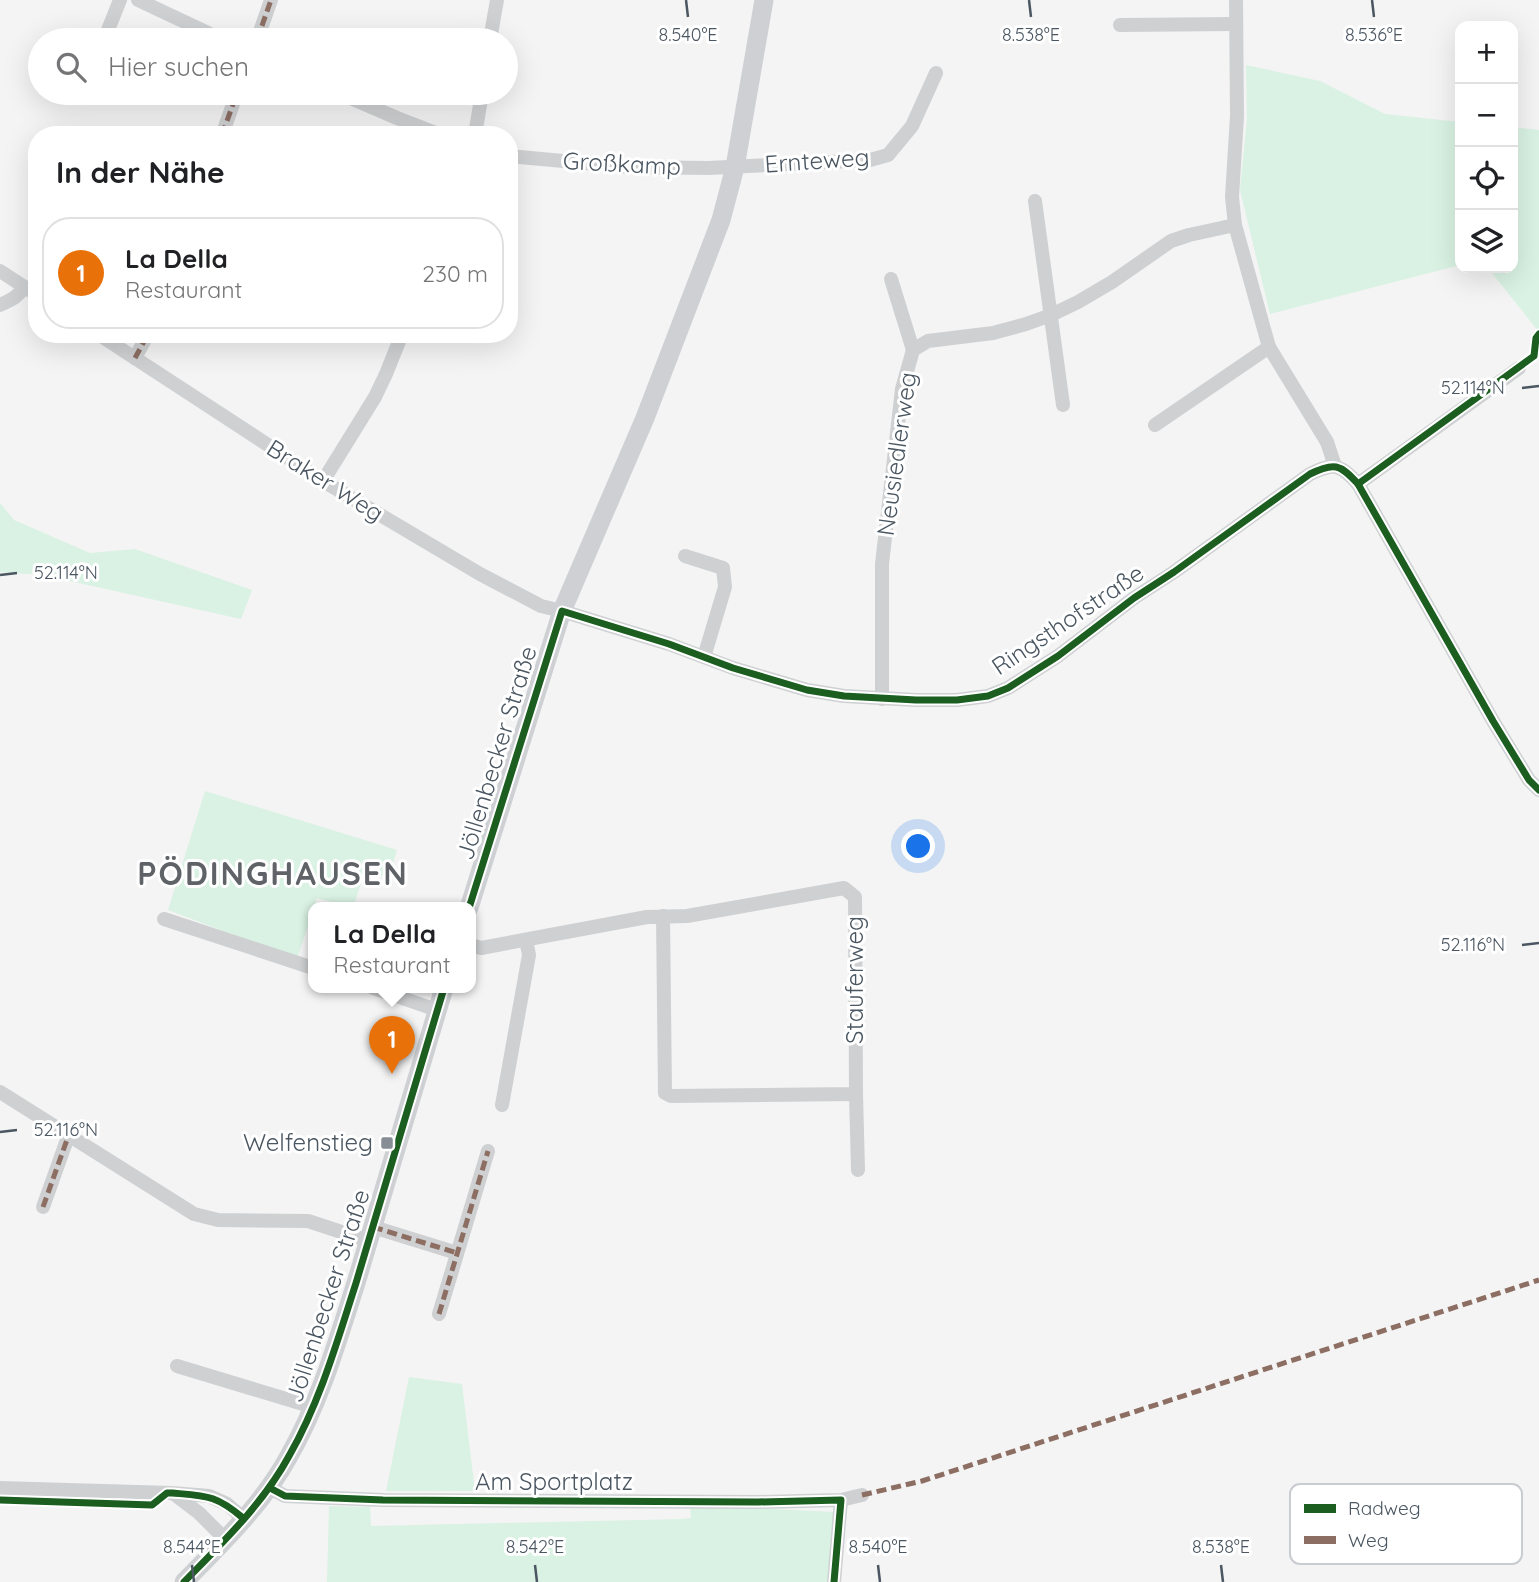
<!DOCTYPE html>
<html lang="de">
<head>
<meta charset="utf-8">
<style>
  :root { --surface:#fff; --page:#f2f2f2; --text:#202124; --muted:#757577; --line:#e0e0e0; --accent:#868d94 }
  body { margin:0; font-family:Quicksand,sans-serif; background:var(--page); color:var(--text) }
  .controls { position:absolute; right:21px; top:21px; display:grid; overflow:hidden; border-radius:14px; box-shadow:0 7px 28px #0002 }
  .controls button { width:63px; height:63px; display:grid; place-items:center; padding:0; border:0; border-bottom:2px solid var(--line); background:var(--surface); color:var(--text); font:35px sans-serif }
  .you { position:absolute; left:919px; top:847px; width:24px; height:24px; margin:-18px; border:5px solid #fff; border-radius:50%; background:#1a73e8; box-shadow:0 0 0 10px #1a73e833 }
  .badge { display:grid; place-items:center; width:46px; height:46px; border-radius:50%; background:var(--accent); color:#fff; font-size:23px; font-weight:700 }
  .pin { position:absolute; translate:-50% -58px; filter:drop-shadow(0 2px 4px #0008) }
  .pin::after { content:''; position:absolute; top:37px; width:24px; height:21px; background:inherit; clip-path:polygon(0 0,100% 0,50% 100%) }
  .popup { position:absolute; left:308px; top:902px; width:168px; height:91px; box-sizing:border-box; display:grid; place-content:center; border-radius:14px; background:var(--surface); filter:drop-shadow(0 2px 5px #0005); font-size:23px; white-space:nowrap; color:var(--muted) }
  .popup b { font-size:26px; color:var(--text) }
  .popup::after { content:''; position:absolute; left:50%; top:100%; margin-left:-14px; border:14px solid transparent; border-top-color:var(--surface) }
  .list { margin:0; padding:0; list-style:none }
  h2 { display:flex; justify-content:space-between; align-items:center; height:91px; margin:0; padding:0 28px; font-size:30px }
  h2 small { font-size:23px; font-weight:400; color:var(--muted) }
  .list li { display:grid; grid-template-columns:46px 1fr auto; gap:21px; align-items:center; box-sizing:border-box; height:112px; margin:0 14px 14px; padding:0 14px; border:2px solid var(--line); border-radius:28px }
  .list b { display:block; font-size:26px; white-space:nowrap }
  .list p { margin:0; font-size:23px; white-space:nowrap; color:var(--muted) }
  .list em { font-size:23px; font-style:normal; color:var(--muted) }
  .icon { flex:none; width:38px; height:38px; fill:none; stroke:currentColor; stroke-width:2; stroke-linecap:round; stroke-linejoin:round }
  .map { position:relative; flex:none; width:1539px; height:1582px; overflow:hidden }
  .search { position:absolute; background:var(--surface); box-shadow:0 7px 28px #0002; left:28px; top:28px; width:490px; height:77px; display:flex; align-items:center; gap:18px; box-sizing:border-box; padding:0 24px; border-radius:38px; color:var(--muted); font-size:26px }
  .panel { position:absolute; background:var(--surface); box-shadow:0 7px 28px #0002; left:28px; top:126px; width:490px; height:217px; border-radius:28px }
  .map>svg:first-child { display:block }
</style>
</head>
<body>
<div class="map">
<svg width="1539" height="1582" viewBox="0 0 1539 1582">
  <rect width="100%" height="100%" fill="#f4f4f4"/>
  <!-- green -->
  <g fill="#d9f2e3">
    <polygon points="1246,65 1320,81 1385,114 1460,122 1460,265 1270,314 1240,190 1247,119"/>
    <polygon points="1513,127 1539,130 1539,332 1488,268 1513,268"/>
    <polygon points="0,503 14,520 90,553 135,549 252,590 241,619 43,575 0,572"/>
    <polygon points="205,791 397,850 388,878 375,874 364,874 353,908 317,898 297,959 168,910"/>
    <polygon points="409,1377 462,1384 475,1491 386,1491"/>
    <polygon points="690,1505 835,1512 829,1582 327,1582 329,1506 370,1507 371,1526 682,1519 691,1518"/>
  </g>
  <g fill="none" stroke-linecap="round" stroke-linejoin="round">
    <!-- minor -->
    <g stroke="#ced0d2" stroke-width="14">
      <polyline points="138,0 223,40"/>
      <polyline points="1236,0 1237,116 1232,197 1235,225 1269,347 1327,442 1335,466"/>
      <polyline points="1120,25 1236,24"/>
      <polyline points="104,40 120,0"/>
      <polyline points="257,40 271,0"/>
      <polyline points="490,40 497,0"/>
      <polyline points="339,93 397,118 441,135"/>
      <polyline points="82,97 84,93"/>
      <polyline points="222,135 237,93"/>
      <polyline points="475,135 482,93"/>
      <polyline points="509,156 628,167 708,168 870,160 888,155 912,126 936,73"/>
      <polyline points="1035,201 1063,405"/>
      <polyline points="0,271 37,295"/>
      <polyline points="891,279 913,350"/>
      <path d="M0 305C11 300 18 297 24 287"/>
      <path d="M98 334 323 481 480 574 541 606 562 611 669 644 733 668 807 690 844 696 916 700H957L988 696 1008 688 1058 656 1134 598 1174 572 1310 474C1334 462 1340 464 1358 484L1493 721 1529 780 1539 790"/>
      <polyline points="135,358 148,334"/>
      <polyline points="1155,425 1269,347"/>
      <polyline points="323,481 375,397 386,374 402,334"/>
      <polyline points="1358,484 1519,368"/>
      <polyline points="685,556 723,568 725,587 704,657"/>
      <polyline points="882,699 882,564 902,389 913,350 928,341 993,333 1026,324 1051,315 1078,302 1112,282 1171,241 1189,235 1235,225"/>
      <polyline points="164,919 313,968"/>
      <polyline points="471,945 481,948 647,917 687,916 844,888 855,897 856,1094 671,1096 665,1093 663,916"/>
      <polyline points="373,988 437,1010"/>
      <polyline points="0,1092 194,1214 218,1220 308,1221 369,1241"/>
      <polyline points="856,1094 858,1170"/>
      <polyline points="502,1105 529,955 526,940"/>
      <polyline points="43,1207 69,1134"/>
      <polyline points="373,1227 457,1253"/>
      <polyline points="439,1314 488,1151"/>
      <polyline points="177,1366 313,1407"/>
      <polyline points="0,1488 172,1493 209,1496 227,1504 243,1518"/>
      <polyline points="270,1488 285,1496 383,1500 758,1502 841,1500 862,1495"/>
      <polyline points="174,1494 199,1513 225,1539"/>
      <polyline points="834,1582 841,1500"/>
    </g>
    <!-- secondary -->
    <g stroke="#ced0d4" stroke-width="19">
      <polyline points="469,908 562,611 645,418 721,220 735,167 764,0"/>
      <path d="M184 1582C222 1543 263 1504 289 1456 320 1402 337 1342 356 1283 386 1185 414 1086 444 988"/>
    </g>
    <!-- quiet -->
    <g stroke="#8d6e63" stroke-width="5" stroke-dasharray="10 5" stroke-linecap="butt">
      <polyline points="257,40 271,0"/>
      <polyline points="222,135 237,93"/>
      <polyline points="135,358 148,334"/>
      <polyline points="43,1207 69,1134"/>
      <polyline points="373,1227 457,1253"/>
      <polyline points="439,1314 488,1151"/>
      <polyline points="862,1495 922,1481 1539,1280"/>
    </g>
    <!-- cycleway casing -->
    <g stroke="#fff" stroke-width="11">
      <g id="cycleway">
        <polyline points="1358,484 1534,356 1536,338 1539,334"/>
        <path d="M469 908 562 611 669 644 733 668 807 690 844 696 916 700H957L988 696 1008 688 1058 656 1134 598 1174 572 1310 474C1334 462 1340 464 1358 484L1493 721 1529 780 1539 790"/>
        <polyline points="270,1488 285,1496 383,1500 758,1502 841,1500 834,1582"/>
        <path d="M0 1500 152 1505 167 1493H172C207 1496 216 1495 243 1518"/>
        <path d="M184 1582C222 1543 263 1504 289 1456 320 1402 337 1342 356 1283 386 1185 414 1086 444 988"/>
      </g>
    </g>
    <!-- cycleway -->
    <use href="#cycleway" stroke="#1b5e20" stroke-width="7"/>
  </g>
  <!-- ticks -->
  <path fill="none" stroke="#4a5661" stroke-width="2.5" d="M686 0 688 17M1029 0 1031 17M1372 0 1374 17M1522 388 1539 386M0 575 17 573M1522 945 1539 943M0 1132 17 1130M192 1565 194 1582M535 1565 537 1582M878 1565 880 1582M1221 1565 1223 1582"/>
  <!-- markers -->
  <rect fill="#868d94" stroke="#fff" stroke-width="2.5" x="380" y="1136" width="14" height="14" rx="3.5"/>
  <g text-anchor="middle" stroke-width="6" stroke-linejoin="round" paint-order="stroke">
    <!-- street labels -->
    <g font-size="24" fill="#4a5661" stroke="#fff">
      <text transform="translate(817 161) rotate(-4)" y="8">Ernteweg</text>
      <text transform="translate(622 164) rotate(3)" y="8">Großkamp</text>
      <text transform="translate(897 454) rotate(-82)" y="8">Neusiedlerweg</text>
      <text transform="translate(325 481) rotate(32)" y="8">Braker Weg</text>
      <text transform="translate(1068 620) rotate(-34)" y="8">Ringsthofstraße</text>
      <text transform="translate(497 753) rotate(-73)" y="8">Jöllenbecker Straße</text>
      <text transform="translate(855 980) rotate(-90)" y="8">Stauferweg</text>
      <text transform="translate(328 1296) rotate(-72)" y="8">Jöllenbecker Straße</text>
      <text x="554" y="1490">Am Sportplatz</text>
    </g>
    <!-- poi labels -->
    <g font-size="24" fill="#4a5661" stroke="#fff" text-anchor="end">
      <text x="373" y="1151">Welfenstieg</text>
    </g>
    <!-- district labels -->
    <g font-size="32" font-weight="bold" letter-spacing="2" fill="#5f6368" stroke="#fff">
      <text x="273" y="885">PÖDINGHAUSEN</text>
    </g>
  </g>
  <!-- legend -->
  <rect x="1290" y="1484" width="232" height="80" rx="10" fill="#fff" stroke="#c9ccd0" stroke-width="2"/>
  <rect x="1304" y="1504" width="32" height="9" fill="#1b5e20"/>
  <rect x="1304" y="1536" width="32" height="8" fill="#8d6e63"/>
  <g font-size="19" fill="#4a5661">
    <text x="1348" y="1515">Radweg</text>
    <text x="1348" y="1547">Weg</text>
  </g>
  <g font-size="18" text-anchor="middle" fill="#4a5661" stroke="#fff" stroke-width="6" stroke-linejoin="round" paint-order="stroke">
    <text x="688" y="41">8.540°E</text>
    <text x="1031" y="41">8.538°E</text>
    <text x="1374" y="41">8.536°E</text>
    <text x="1473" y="394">52.114°N</text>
    <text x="66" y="579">52.114°N</text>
    <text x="1473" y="951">52.116°N</text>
    <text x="66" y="1136">52.116°N</text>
    <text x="192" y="1553">8.544°E</text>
    <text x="535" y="1553">8.542°E</text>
    <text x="878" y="1553">8.540°E</text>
    <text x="1221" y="1553">8.538°E</text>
  </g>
</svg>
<div class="controls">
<button>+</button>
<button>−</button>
<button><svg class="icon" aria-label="locate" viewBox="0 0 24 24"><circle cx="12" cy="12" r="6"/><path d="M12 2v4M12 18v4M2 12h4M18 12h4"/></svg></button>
<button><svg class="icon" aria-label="layers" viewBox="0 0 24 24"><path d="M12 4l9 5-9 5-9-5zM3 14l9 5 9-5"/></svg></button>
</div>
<div class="you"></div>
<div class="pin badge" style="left:392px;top:1074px;background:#e8710a">1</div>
<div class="popup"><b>La Della</b>Restaurant</div>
<div class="search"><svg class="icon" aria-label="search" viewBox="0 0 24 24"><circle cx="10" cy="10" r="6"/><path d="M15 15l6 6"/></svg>Hier suchen</div>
<section class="panel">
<h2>In der Nähe<small></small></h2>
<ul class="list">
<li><span class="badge" style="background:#e8710a">1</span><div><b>La Della</b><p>Restaurant</p></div><em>230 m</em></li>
</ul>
</section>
</div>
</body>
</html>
